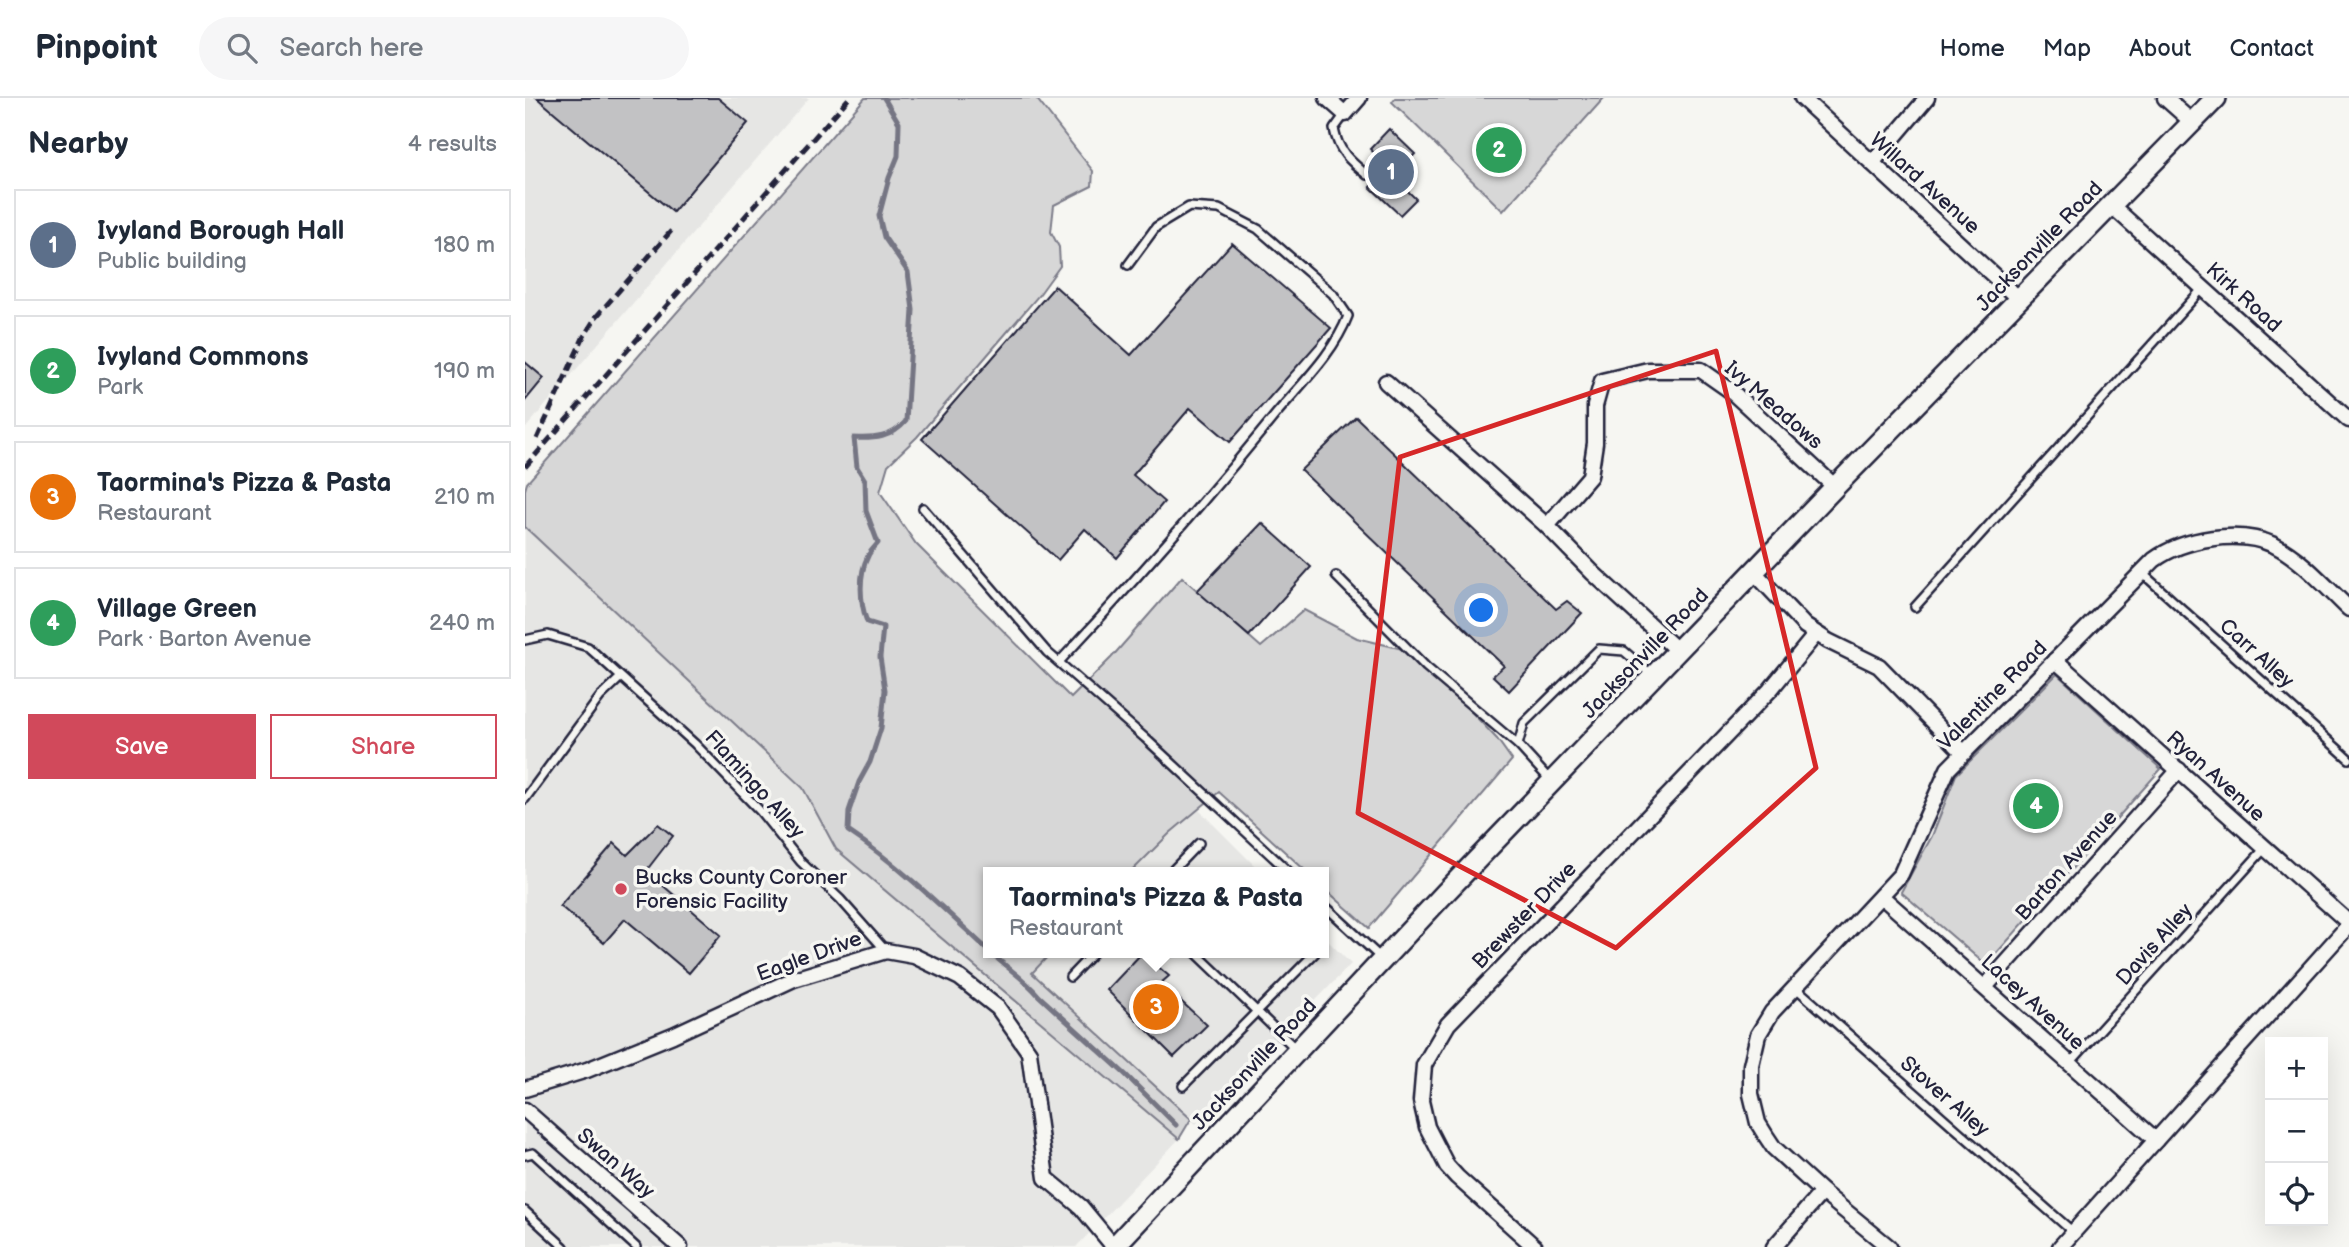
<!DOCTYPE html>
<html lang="en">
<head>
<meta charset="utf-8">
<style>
  :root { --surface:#fff; --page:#f6f6f7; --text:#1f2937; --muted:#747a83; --line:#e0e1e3; --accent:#d1495b }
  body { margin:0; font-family:"Balsamiq Sans",sans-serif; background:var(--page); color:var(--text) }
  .controls { position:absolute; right:21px; bottom:21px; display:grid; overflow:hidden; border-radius:0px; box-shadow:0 7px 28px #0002 }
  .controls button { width:63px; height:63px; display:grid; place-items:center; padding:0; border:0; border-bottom:2px solid var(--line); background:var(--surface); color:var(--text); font:35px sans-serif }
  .you { position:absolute; left:957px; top:513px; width:24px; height:24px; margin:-18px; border:5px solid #fff; border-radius:50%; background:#1a73e8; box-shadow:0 0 0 10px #1a73e833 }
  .badge { display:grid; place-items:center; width:46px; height:46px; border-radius:50%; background:var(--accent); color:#fff; font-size:23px; font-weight:700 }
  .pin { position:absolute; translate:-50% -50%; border:4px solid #fff; box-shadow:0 2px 7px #0006 }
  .popup { position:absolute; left:458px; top:769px; width:346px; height:91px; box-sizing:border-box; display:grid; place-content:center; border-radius:0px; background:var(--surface); filter:drop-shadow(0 2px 5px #0005); font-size:23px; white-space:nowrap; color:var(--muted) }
  .popup b { font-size:26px; color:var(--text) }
  .popup::after { content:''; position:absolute; left:50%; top:100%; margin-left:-14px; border:14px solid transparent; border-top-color:var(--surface) }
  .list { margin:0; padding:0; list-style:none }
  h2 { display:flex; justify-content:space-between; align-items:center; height:91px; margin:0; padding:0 28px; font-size:30px }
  h2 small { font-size:23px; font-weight:400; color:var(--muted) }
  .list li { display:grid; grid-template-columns:46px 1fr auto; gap:21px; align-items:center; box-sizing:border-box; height:112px; margin:0 14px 14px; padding:0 14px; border:2px solid var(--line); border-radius:0px }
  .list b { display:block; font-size:26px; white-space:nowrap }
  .list p { margin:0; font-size:23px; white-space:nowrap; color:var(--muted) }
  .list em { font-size:23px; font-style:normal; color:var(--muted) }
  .actions { display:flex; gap:14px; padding:21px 28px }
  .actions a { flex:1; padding:16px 0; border:2px solid var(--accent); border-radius:0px; text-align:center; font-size:24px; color:var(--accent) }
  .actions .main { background:var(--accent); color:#fff }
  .icon { flex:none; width:38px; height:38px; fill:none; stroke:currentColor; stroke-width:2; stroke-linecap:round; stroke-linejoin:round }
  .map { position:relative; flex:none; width:1824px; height:1149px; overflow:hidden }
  header { display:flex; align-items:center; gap:42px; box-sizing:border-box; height:98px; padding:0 35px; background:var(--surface); border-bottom:2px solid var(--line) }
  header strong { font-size:33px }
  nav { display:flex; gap:38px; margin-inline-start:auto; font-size:24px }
  .search { width:490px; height:63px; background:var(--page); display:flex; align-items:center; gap:18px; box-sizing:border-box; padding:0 24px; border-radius:38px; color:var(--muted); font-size:26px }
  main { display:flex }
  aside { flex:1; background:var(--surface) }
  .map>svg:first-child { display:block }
</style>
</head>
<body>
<header>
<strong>Pinpoint</strong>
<div class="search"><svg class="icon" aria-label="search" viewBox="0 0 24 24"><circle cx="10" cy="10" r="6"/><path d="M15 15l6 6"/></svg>Search here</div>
<nav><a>Home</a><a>Map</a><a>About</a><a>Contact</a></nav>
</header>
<main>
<aside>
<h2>Nearby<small>4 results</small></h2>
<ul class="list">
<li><span class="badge" style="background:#5c6f8a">1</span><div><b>Ivyland Borough Hall</b><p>Public building</p></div><em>180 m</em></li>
<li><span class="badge" style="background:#2e9e5b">2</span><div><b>Ivyland Commons</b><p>Park</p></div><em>190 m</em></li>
<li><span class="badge" style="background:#e8710a">3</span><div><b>Taormina's Pizza &amp; Pasta</b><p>Restaurant</p></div><em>210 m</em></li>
<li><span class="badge" style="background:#2e9e5b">4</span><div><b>Village Green</b><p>Park · Barton Avenue</p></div><em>240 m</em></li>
</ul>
<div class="actions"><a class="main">Save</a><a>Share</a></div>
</aside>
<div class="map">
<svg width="1824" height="1149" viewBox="0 0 1824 1149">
  <rect width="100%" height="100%" fill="#f6f6f2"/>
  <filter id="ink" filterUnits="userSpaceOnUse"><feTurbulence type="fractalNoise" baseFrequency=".0143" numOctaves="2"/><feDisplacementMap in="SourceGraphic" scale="14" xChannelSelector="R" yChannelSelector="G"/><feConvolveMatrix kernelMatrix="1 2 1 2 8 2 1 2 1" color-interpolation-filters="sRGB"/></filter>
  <g filter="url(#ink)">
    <!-- built -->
    <g fill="#e6e6e4">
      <polygon points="0,0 284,0 0,331"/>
      <polygon points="0,429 278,690 311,751 654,1041 551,1149 0,1149"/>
      <polygon points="673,711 736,774 606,774 645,735"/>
      <polygon points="799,839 826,866 671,1026 507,875 526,855 799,855"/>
    </g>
    <!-- green -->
    <g fill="#d7d7d7" stroke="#7c7c89" stroke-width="2">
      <polygon points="340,0 511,0 568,73 567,88 529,107 526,134 534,149 535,168 514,197 392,339 363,367 355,394 391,446 546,600 586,560 657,479 736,549 779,512 832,540 890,554 972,641 987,662 844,830 799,790 799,774 782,774 694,694 645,735 606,774 463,774 463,855 526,855 507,875 666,1021 654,1041 311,751 278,690 0,429 0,392 2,385"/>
      <polygon points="870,0 1079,0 978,113 867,4"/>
      <polygon points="1532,576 1636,671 1461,867 1376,794 1407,738 1431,677"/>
    </g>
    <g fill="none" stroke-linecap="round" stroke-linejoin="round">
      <!-- stream -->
      <g stroke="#757583" stroke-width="5">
        <path d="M359 0 374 25 373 58 364 80 354 118 359 139 383 174 388 212 381 323C367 340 349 341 329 340L332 369 340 382 341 413 353 445C350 449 345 453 343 458 333 477 335 505 342 524L358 529 355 559 360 592 356 630 345 664 334 684 324 713 323 733C374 767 418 810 463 852"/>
        <path d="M466 855C482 870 500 881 514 898L601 977 651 1027"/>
      </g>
    </g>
    <!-- building -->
    <g fill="#c2c2c4" stroke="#22223b" stroke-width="2">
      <polygon points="12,0 193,0 223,25 148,114"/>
      <polygon points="864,31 890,56 871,76 845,51"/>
      <polygon points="861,72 891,101 875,117 845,89"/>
      <polygon points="707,145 806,230 705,344 665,310 608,377 639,404 592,460 560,431 533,462 397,341 530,188 606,257"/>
      <polygon points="0,264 19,280 0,303"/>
      <polygon points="831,319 1031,511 1042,503 1057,515 984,593 968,578 979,568 776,372"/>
      <polygon points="737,425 786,469 724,538 672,493"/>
      <polygon points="133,726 148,738 121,773 196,837 164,875 100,821 79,845 35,808 89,745 102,757"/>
      <polygon points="617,855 644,878 636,885 682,927 649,959 582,892"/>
    </g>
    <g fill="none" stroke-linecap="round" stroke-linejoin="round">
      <!-- lane casing -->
      <g stroke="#22223b" stroke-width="12">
        <g id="lane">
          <path d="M820 16 809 31C813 53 825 63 842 77"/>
          <polyline points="398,410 522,554 620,640 764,774"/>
          <polyline points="1616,474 1824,661"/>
          <polyline points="811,478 901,569 993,647"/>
          <polyline points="1390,509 1678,190"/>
          <polyline points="0,542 23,537 63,549 170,646 235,713 276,764 315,801 361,853"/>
          <path d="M534 564C609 484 682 401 751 316 777 285 809 255 823 218L808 196 733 131 694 111 664 109 631 129 603 167"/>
          <polyline points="1025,682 993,647 999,625 1074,551 1099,553 1127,577"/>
          <polyline points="0,701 75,599 95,580"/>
          <polyline points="646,774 674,745"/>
          <polyline points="799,807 857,861"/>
          <polyline points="671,855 771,951"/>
          <polyline points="545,879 568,855"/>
          <polyline points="1270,889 1548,1134"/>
          <polyline points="1545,965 1740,750"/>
          <polyline points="658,988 790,855"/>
          <polyline points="0,1057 8,1055 111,1149"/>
          <polyline points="0,1113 39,1149"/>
        </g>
      </g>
      <!-- street casing -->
      <g stroke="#22223b" stroke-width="19">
        <g id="street">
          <polyline points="802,0 820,16 834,0"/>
          <polyline points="1277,0 1494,201"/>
          <polyline points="1640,0 1667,24"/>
          <polyline points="1347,65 1402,0"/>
          <polyline points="1586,107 1824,322"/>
          <polyline points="861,284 1022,428"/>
          <polyline points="1230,475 1280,528 1303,543 1354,568 1439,655"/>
          <polyline points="1153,553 1068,475 1022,428 1065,378 1070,345 1070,308 1077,283 1123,272 1176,272 1206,293 1310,389"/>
          <polyline points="1530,562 1824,825"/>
          <polyline points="1356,798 1631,1042"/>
          <polyline points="1460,889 1654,672"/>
          <polyline points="0,991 62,972 148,937 269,881 361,853 389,858 435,880 473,910 504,954 521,1080 556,1109 589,1149"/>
          <polyline points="0,1012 155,1149"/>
          <polyline points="1010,1149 932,1079 922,1068 902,1029 896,1003 899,967 923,926 1245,592 1291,536"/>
          <polyline points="1249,1149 1297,1094"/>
          <path d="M1364 1149 1297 1094 1249 1050 1241 1038 1233 1025 1226 996V967L1233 937 1247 914 1376 776 1423 671 1629 462C1659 440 1714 431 1749 447 1777 461 1801 489 1824 511"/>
          <polyline points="1535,1149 1824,827"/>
        </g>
      </g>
      <!-- secondary casing -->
      <g stroke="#22223b" stroke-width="24">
        <polyline id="secondary" points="589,1149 920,795 1310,389 1691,0"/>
      </g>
      <!-- lane -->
      <use href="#lane" stroke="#f6f6f2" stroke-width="7"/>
      <!-- street -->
      <use href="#street" stroke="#f6f6f2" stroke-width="14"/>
      <!-- secondary -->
      <use href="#secondary" stroke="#f6f6f2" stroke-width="19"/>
      <!-- rail -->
      <g stroke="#22223b" stroke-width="5" stroke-dasharray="10 5" stroke-linecap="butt">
        <polyline points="12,341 58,240 71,219 147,132"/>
        <polyline points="0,369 324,0"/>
      </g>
    </g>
  </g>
  <!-- marked area -->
  <path fill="none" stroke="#d62828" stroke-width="5" stroke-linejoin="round" d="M1191 253 1291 670 1091 850 833 715 875 359Z"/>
  <!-- markers -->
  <circle fill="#d1495b" stroke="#f6f6f2" stroke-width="2.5" cx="96" cy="791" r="7"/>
  <g text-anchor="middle" stroke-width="7" stroke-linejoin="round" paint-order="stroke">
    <!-- street labels -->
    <g font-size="21" fill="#22223b" stroke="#f6f6f2">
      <text transform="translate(1400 85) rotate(42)" y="7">Willard Avenue</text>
      <text transform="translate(1514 148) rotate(-46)" y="7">Jacksonville Road</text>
      <text transform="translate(1719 199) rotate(42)" y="7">Kirk Road</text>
      <text transform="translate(1249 307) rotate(41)" y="7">Ivy Meadows</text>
      <text transform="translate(1120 555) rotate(-46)" y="7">Jacksonville Road</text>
      <text transform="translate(1732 555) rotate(42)" y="7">Carr Alley</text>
      <text transform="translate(1467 597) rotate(-45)" y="7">Valentine Road</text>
      <text transform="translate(1691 678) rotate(42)" y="7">Ryan Avenue</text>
      <text transform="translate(230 686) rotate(48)" y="7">Flamingo Alley</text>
      <text transform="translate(1541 767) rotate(-48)" y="7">Barton Avenue</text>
      <text transform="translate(999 817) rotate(-46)" y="7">Brewster Drive</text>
      <text transform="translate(1629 846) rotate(-48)" y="7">Davis Alley</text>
      <text transform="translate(284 858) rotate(-20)" y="7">Eagle Drive</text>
      <text transform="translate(1508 904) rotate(42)" y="7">Lacey Avenue</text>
      <text transform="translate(729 966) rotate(-47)" y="7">Jacksonville Road</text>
      <text transform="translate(1420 998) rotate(41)" y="7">Stover Alley</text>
      <text transform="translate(91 1065) rotate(41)" y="7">Swan Way</text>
    </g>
    <!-- poi labels -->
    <g font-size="21" fill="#22223b" stroke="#f6f6f2" text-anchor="start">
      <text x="110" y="786">Bucks County Coroner<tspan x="110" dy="24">Forensic Facility</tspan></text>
    </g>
  </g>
</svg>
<div class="controls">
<button>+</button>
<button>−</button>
<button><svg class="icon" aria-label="locate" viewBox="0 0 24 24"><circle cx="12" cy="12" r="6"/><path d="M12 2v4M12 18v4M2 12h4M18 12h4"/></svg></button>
</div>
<div class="you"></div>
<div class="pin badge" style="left:866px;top:74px;background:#5c6f8a">1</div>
<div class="pin badge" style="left:974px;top:52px;background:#2e9e5b">2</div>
<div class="pin badge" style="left:631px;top:909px;background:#e8710a">3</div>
<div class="popup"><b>Taormina's Pizza &amp; Pasta</b>Restaurant</div>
<div class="pin badge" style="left:1511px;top:708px;background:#2e9e5b">4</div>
</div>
</main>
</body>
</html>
